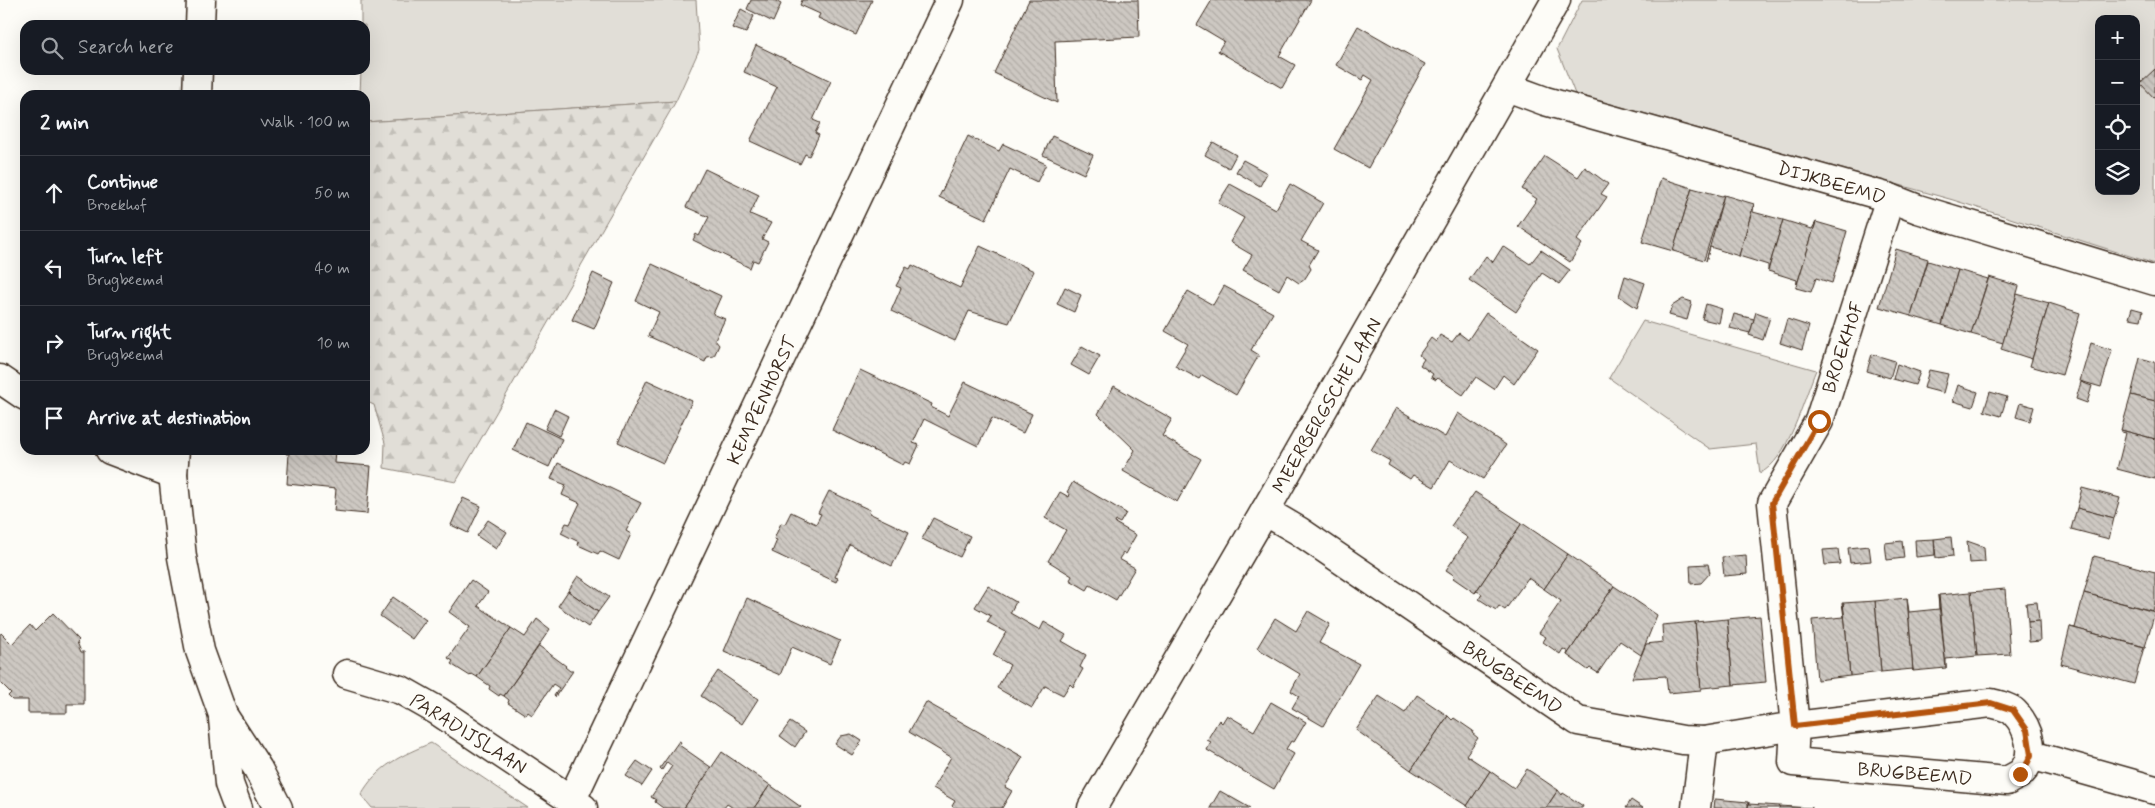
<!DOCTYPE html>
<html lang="en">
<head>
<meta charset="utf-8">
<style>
  :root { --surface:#171b24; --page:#242831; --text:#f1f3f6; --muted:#9ea1a6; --line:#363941 }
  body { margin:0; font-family:Mynerve,sans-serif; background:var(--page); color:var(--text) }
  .controls { position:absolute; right:15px; top:15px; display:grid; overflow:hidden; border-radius:10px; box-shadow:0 5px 20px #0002 }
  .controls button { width:45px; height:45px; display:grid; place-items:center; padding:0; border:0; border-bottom:1px solid var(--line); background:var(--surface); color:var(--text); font:25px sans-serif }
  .stop { position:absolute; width:15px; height:15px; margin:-11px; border:4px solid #b45309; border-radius:50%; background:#fff }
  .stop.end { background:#b45309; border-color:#fff; box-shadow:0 1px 5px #0008 }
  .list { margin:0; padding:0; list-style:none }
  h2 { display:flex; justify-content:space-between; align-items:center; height:65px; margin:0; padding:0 20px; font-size:21px }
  h2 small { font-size:16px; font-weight:400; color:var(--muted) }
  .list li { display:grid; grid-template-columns:32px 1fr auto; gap:15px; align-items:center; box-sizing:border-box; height:75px; padding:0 20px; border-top:1px solid var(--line) }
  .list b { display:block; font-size:19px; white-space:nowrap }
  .list p { margin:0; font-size:16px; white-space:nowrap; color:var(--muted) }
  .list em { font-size:16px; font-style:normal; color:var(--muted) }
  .icon { flex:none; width:28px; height:28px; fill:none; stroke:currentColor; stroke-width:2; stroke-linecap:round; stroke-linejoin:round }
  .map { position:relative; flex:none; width:2155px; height:808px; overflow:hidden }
  .search { position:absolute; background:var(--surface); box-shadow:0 5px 20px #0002; left:20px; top:20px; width:350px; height:55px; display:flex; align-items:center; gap:12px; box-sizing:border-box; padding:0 18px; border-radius:15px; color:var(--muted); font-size:19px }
  .panel { position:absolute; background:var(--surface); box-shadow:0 5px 20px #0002; left:20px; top:90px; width:350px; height:365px; border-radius:15px }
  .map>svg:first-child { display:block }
</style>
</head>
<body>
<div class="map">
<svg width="2155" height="808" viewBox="0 0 2155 808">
  <defs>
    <pattern id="forest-firs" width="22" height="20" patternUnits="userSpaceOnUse" patternTransform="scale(1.25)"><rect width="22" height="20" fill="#e1ded7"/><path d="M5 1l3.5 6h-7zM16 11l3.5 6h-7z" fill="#c2bfb8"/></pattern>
    <pattern id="building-back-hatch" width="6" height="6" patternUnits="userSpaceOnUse" patternTransform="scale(1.25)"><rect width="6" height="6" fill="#cdc8c2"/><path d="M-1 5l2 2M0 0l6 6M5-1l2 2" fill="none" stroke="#b1aca6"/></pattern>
  </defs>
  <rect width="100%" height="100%" fill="#fdfcf7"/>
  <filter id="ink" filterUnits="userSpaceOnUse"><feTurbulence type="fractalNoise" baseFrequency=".02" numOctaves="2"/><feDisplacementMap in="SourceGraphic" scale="10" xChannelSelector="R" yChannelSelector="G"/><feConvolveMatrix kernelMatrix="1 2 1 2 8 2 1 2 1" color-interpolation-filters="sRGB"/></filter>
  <g filter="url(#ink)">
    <!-- green -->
    <g fill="#e1ded7" stroke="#8e847a" fill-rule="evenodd">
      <polygon points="361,0 696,0 699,50 676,101 365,122 365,95 360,95 361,70 365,70 365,25 361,25"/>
      <path d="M1582 0H2155V264L1953 200 1575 94 1557 49ZM2099 19H2136V191H2099Z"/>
      <path d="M1643 321 1816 370C1804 398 1788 461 1760 473L1756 444 1710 449 1609 378Z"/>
      <path d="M431 743 528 808H372L361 795C377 766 402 755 431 743Z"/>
    </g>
    <!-- forest -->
    <polygon fill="url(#forest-firs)" stroke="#8e847a" points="676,101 456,482 384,468 385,443 374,405 365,401 365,122"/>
    <!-- building -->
    <g fill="url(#building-back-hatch)" stroke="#3b2a1e">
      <polygon points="751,0 774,0 781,4 773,22 747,9"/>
      <polygon points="802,0 872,0 856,35 818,18 820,14 800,5"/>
      <polygon points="1029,0 1138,0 1139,37 1055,41 1057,103 994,73"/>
      <polygon points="1212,0 1311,0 1279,56 1295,65 1282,88 1218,51 1224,41 1197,25"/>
      <polygon points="741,9 754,16 746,33 732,28"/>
      <polygon points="1358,26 1425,64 1368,168 1334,149 1373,80 1365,75 1362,80 1336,65"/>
      <polygon points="756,45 831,81 813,120 820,123 815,133 819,135 809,156 805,154 800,164 750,141 777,87 744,72"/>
      <polygon points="2155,69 2155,99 2140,83"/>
      <polygon points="968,136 999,151 1003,144 1046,164 1037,182 1010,169 986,219 939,197"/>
      <polygon points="1052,136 1093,155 1084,174 1043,155"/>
      <polygon points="1213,142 1236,155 1229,168 1205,155"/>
      <polygon points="1545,156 1578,177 1585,167 1608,184 1601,194 1607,197 1577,240 1582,244 1570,262 1518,226 1537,199 1522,189"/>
      <polygon points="1243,160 1267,173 1260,186 1236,172"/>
      <polygon points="705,169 759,195 750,214 771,223 762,239 768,242 758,262 753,260 750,268 693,240 696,234 699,236 709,217 686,207"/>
      <polygon points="1661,178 1692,188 1673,251 1642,242"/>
      <polygon points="1230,184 1276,209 1290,184 1323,203 1301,241 1318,250 1309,265 1311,269 1304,280 1299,283 1287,275 1279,290 1243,270 1252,255 1230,242 1244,218 1218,203"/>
      <polygon points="1692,188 1722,196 1724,195 1704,260 1673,251"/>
      <polygon points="1724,195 1754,204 1739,256 1710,247 1706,261"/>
      <polygon points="1754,204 1753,212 1783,220 1768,271 1768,265 1739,256"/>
      <polygon points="1783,220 1812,229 1816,222 1796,288 1797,280 1768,271"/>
      <polygon points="1816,222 1847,231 1832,283 1816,278 1811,292 1796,288"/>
      <polygon points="980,246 1034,271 1009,323 969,311 955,341 891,311 901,288 896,286 906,267 910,269 912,265 960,288"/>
      <polygon points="1503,246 1530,264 1541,250 1570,270 1559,284 1542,273 1516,312 1469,280 1486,256 1493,262"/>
      <polygon points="1896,249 1928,259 1911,316 1879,307"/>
      <polygon points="1928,261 1958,270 1942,325 1911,316"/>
      <polygon points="652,264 721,296 713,314 725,319 715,340 719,345 714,356 707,357 705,362 648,336 659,312 636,301"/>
      <polygon points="1958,270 1988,279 1971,334 1942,325"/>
      <polygon points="593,273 614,283 594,329 572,320"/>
      <polygon points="1625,276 1645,283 1637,308 1619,296"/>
      <polygon points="1989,277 2019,286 2003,343 1971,334"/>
      <polygon points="1224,286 1273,313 1251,350 1259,355 1236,395 1202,375 1199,379 1175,366 1188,344 1165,331 1188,291 1213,305"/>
      <polygon points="1065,287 1081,295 1074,312 1057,304"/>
      <polygon points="2017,294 2049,303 2032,359 2001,349"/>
      <polygon points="1683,299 1692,302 1687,320 1669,315 1672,306"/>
      <polygon points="2049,303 2080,313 2062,375 2030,366"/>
      <polygon points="1706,304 1722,309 1719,323 1702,319"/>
      <polygon points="2132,308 2143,311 2141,320 2129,318"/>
      <polygon points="1756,312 1770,317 1763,340 1749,335"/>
      <polygon points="1486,313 1538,349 1514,384 1503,375 1494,389 1476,377 1463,395 1438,378 1436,380 1431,377 1433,374 1420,365 1424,359 1419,355 1431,338 1436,342 1440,335 1452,342 1459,333 1468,340"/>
      <polygon points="1734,314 1754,319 1750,333 1730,328"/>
      <polygon points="1787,319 1809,326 1802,350 1780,343"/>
      <polygon points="2091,343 2112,350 2101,387 2080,381"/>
      <polygon points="1082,346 1100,356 1089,375 1071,365"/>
      <polygon points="1872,354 1895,361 1890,378 1867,371"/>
      <polygon points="2140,358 2155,362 2155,401 2131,395"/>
      <polygon points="1897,364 1920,372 1915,385 1893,379"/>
      <polygon points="860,370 932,404 931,407 948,416 965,382 1032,414 1023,433 992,418 978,446 924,419 913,443 919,445 910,464 905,462 903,465 832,430"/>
      <polygon points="1929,370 1948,374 1943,393 1924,388"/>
      <polygon points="647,380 692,401 663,463 618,442"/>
      <polygon points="2081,382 2092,386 2087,403 2076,399"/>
      <polygon points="1958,385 1978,392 1973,407 1953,401"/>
      <polygon points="1114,386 1172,419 1162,436 1201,459 1177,502 1123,471 1135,450 1098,414"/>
      <polygon points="1990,392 2007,397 2001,416 1984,411"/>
      <polygon points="2131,395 2155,401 2155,439 2121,430"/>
      <polygon points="2020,403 2034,407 2030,421 2016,417"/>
      <polygon points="1396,408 1445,437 1458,413 1506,445 1483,479 1450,460 1434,487 1413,475 1410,479 1388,465 1390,461 1371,450"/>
      <polygon points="554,409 568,416 559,436 545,429"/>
      <polygon points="526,422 562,439 549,467 513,450"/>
      <polygon points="2121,430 2155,439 2155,479 2117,469 2126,433 2121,432"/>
      <polygon points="287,450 335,450 334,463 371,466 367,514 334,511 336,489 287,484 289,454 286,454"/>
      <polygon points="558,463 641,503 626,531 631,534 619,560 600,551 598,554 578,545 579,542 561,533 566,523 570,524 580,503 562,495 566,485 551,479"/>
      <polygon points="1073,482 1126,513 1120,523 1116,521 1115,523 1136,535 1125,554 1123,553 1119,559 1135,568 1116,600 1090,585 1087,590 1070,580 1072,576 1048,561 1066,530 1045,518 1060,492 1069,497 1070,494 1067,492"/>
      <polygon points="2082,488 2120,498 2114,518 2077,508"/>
      <polygon points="829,491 870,510 869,513 909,532 892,566 850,545 835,577 838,578 836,582 772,552 777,540 774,539 781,523 785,524 791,512 816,524 821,514 818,513"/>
      <polygon points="1475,492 1522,523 1475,593 1453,578 1455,576 1446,570 1468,538 1451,526"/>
      <polygon points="463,498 481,506 468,533 451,525"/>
      <polygon points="2077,508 2114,518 2109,539 2071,529"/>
      <polygon points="933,518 970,536 960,557 922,539"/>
      <polygon points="488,520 507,532 496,549 477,536"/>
      <polygon points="1522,523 1568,554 1544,589 1528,578 1505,610 1499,606 1496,610 1479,599 1482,594 1477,591 1475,593"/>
      <polygon points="1951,537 1953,556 1936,558 1934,539"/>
      <polygon points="1934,539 1935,555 1916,557 1915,540"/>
      <polygon points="1902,541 1904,558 1887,560 1885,543"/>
      <polygon points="1967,541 1984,547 1985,562 1969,563"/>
      <polygon points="1869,546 1871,561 1850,563 1848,548"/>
      <polygon points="1838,549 1840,564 1825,565 1823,550"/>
      <polygon points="1568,554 1614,586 1567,655 1568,652 1563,649 1560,654 1543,642 1546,637 1539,633 1561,601 1544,589"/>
      <polygon points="1746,555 1747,574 1724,576 1722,557"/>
      <polygon points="2094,556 2155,572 2155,603 2153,611 2084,593"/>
      <polygon points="1708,564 1710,573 1701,583 1691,584 1690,565"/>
      <polygon points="578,576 609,597 598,612 568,591"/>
      <polygon points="471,580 488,592 478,606 511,628 477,677 472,674 470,676 451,664 453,661 448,658 470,627 449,612"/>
      <polygon points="988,586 1016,602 1010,613 1040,630 1044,622 1066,635 1062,641 1086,655 1080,667 1083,669 1073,687 1070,684 1063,695 1045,686 1032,708 997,688 1010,665 993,655 1006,632 987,622 991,616 975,607"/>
      <polygon points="1614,586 1657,615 1641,655 1620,641 1598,673 1590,668 1588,670 1567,655"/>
      <polygon points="2005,589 2010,654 1977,656 1971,592"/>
      <polygon points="568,591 598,612 588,627 558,606"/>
      <polygon points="1970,592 1971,592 1977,656 1946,659 1946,668 1939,595"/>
      <polygon points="2084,593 2155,612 2145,647 2070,627 2075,628"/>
      <polygon points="1938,595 1946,668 1913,671 1907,598 1909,612 1939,609"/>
      <polygon points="393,597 426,620 412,639 380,616"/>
      <polygon points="747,598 840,641 830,664 792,647 780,675 724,651"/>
      <polygon points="1907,598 1913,671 1913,669 1881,672 1875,601"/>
      <polygon points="1875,601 1881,672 1850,676 1843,603"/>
      <polygon points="2037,602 2039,621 2028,622 2026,603"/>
      <polygon points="1842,603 1843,603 1850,676 1817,680 1812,620 1844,617"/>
      <polygon points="1308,611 1330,624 1319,643 1359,664 1323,726 1292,708 1299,696 1291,691 1300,674 1257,648 1275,618 1296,631"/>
      <polygon points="53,613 79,640 77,642 81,652 84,652 84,704 67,704 67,713 28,713 28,700 12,700 8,696 11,693 0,682 0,635 1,633 12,644 30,625 35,631"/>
      <polygon points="1760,616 1766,682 1733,685 1727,619"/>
      <polygon points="537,619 550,629 504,696 500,694 499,696 489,689 490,686 477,677 511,628 525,637"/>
      <polygon points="1727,619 1733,685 1702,688 1701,690 1695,622"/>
      <polygon points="2039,621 2040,641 2029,642 2028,622"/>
      <polygon points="1695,622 1701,690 1668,693 1666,676 1632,678 1646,644 1663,642 1662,625"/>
      <polygon points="2070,627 2144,647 2134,684 2061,664"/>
      <polygon points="539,646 566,666 565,667 570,671 573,671 555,697 554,696 559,688 553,684 532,715 528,712 526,715 508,703 509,700 504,696"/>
      <polygon points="718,671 758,699 742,724 701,696"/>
      <polygon points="1417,695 1448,716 1411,770 1356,730 1379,696 1405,713"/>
      <polygon points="926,702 1023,757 1005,787 1012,791 1002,808 954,808 952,806 955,801 933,788 951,757 909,732"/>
      <polygon points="1271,702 1306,722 1294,742 1291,741 1286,749 1294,754 1274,789 1207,750 1211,742 1207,740 1219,720 1222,723 1227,715 1254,731"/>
      <polygon points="1448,716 1452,720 1454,718 1473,731 1472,733 1478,738 1466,755 1490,771 1467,806 1411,770"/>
      <polygon points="790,722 805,732 795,747 780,736"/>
      <polygon points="851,734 862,741 852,755 835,744 841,736"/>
      <polygon points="679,741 681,742 679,745 712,768 684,808 663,808 655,802 656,800 651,797 672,766 667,762 662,770 660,768"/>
      <polygon points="722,752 770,785 754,808 733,808 727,804 724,808 684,808"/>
      <polygon points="637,761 652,771 642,786 626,776"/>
      <polygon points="1527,769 1558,790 1546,808 1470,808 1467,806 1490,771 1514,788"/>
      <polygon points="770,785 801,807 800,808 754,808"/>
      <polygon points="1558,790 1562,795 1563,793 1583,806 1582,808 1546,808"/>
      <polygon points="1220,791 1250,808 1210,808"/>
      <polygon points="1715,799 1748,802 1748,808 1714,808"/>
      <polygon points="1631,800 1643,808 1626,808"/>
      <polygon points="1749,802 1748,804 1780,806 1779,808 1748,808"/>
      <polygon points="1780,806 1810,808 1812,807 1812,808 1779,808"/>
    </g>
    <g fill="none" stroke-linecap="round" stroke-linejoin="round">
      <!-- minor casing -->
      <g stroke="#3b2a1e" stroke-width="31">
        <g id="minor">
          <polyline points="1507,87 1545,101 1890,198 1918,209 2155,281"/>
          <polyline points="0,379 25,396"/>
          <polyline points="110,450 173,474"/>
          <path d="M1265 511 1299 531 1578 721 1683 740 1704 741 1795 726 1991 703C1998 705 2009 707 2014 712 2029 727 2038 756 2021 773 2017 776 2011 778 2007 781L1793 762 1795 726 1772 503 1819 421 1890 198"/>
          <polyline points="347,674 401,690 438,711 583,808"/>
          <polyline points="2031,755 2155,790"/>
          <polyline points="572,799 950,0"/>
          <polyline points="1092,808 1265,511 1556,0"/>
          <polyline points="1696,808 1704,741"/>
        </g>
      </g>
      <!-- major casing -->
      <g stroke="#3b2a1e" stroke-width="31">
        <g id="major">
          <polyline points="200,25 201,0"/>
          <polyline points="197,95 198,70"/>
          <polyline points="175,450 173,474 182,557 200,651 223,715 258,769 278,808"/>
          <polyline points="223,719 229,784 238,808"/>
        </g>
      </g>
      <!-- minor -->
      <use href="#minor" stroke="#fdfcf7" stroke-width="28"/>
      <!-- major -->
      <use href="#major" stroke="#fdfcf7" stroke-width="28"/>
    </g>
  </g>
  <g fill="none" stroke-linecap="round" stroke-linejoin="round" filter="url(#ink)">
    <!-- route -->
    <polyline stroke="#b45309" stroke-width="6" points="1819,421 1772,503 1795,726 1991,703 2013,710 2027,730 2031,755 2028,762 2020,774"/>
  </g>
  <g text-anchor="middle" stroke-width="4.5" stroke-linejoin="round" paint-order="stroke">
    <!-- street labels -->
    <g font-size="19" fill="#3b2a1e" stroke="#fdfcf7">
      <text transform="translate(1832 182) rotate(16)" y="7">DIJKBEEMD</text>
      <text transform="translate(1842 347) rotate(-72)" y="7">BROEKHOF</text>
      <text transform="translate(761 400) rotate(-65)" y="7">KEMPENHORST</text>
      <text transform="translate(1326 405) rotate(-60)" y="7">MEERBERGSCHE LAAN</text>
      <text transform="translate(1513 677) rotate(34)" y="7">BRUGBEEMD</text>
      <text transform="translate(469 733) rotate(32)" y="7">PARADIJSLAAN</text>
      <text transform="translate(1915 773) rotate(5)" y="7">BRUGBEEMD</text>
    </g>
  </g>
</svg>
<div class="controls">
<button>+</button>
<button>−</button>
<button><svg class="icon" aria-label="locate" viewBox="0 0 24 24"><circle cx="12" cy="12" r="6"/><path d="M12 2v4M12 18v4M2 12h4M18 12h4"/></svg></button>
<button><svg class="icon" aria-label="layers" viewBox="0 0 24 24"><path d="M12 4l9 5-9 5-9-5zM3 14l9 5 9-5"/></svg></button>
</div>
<div class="stop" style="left:1819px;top:421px"></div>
<div class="stop end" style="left:2020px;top:774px"></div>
<div class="search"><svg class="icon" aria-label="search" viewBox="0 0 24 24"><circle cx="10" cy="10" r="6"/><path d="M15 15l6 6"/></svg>Search here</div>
<section class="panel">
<h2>2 min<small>Walk · 100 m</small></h2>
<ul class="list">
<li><svg class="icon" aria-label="ahead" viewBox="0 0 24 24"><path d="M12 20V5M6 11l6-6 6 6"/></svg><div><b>Continue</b><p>Broekhof</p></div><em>50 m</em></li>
<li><svg class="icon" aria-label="left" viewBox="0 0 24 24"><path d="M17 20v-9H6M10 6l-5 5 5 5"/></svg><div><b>Turn left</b><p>Brugbeemd</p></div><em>40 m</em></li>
<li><svg class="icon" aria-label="right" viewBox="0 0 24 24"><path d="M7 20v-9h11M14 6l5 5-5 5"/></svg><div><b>Turn right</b><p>Brugbeemd</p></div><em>10 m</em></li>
<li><svg class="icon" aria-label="arrive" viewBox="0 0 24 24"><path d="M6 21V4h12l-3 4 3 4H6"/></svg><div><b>Arrive at destination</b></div></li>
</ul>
</section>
</div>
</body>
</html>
